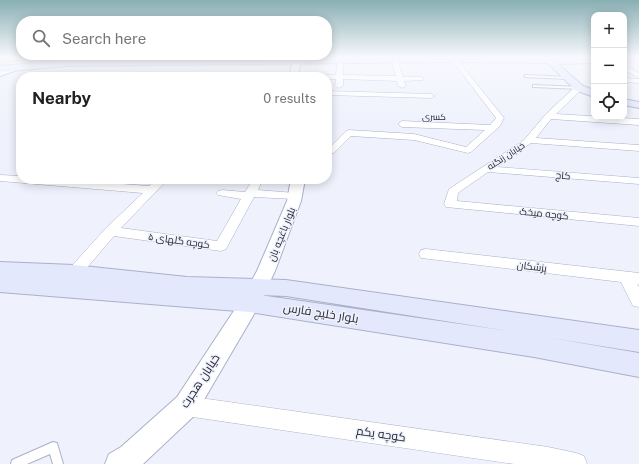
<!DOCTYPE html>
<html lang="en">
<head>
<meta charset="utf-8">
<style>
  :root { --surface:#fff; --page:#f2f2f2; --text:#222; --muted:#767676; --line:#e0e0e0 }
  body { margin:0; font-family:"Public Sans",Cairo,sans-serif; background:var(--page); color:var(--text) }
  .controls { position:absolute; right:12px; top:12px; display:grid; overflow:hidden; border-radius:8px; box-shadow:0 2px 10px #0003 }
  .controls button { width:36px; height:36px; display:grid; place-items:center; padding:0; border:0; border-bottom:1px solid var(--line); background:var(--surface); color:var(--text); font:20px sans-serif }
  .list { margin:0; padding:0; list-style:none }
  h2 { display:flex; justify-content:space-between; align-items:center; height:52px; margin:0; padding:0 16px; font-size:17px }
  h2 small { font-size:13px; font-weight:400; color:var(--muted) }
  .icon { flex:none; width:22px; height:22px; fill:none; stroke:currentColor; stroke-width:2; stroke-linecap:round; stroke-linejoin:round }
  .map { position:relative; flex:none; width:639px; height:464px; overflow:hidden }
  .search { position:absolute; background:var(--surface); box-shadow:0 2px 10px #0003; left:16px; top:16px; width:316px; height:44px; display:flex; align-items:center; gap:10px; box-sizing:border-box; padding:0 14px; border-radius:16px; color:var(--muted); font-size:15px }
  .panel { position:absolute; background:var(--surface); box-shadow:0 2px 10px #0003; left:16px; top:72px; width:316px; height:112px; border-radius:16px }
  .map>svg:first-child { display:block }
</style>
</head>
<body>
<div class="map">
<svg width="639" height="464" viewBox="0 0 639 464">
  <rect width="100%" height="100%" fill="#eff2fc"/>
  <!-- green -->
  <polygon fill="#d2e29c" points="0,57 31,57 32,60 0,65"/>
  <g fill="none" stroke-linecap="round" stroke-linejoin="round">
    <!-- service casing -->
    <g stroke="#aab0c8" stroke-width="2">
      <g id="service">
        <polygon points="526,75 568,77 570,78 568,79 525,77 524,76"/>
        <polygon points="533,85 579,87 581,88 579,89 534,87 533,87"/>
        <polygon points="53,442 57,443 63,464 53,464 50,454 27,464 11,464 12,460"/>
      </g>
    </g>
    <!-- minor casing -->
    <g stroke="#aab0c8" stroke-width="1">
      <g id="minor">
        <polygon points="38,57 45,57 38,62 34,62 34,60"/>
        <polygon points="252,57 258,57 254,60 252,59"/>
        <polygon points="394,57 397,59 403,77 421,77 424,79 423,80 404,81 406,86 402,88 398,86 397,81 343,79 343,86 339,88 335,86 336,79 327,79 327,77 324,77 327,75 336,75 337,64 340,62 343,64 343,75 396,76 391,59"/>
        <polygon points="454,57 456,58 504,118 500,126 471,152 468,153 414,140 351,136 334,153 328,153 328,149 346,131 349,130 414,134 466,147 485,130 402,127 398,124 402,121 490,125 496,118 451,59"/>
        <polygon points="624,65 639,73 639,78 624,70"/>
        <polygon points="310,75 313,76 314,77 307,77"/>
        <polygon points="624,78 639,79 639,83 624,82"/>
        <polygon points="576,86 579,86 583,88 556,114 639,119 639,125 551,119 536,138 639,145 639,151 531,143 497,167 639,178 639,184 488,172 458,193 457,201 639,218 639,226 446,207 444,204 449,189 524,140 546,114"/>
        <polygon points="327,91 431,94 435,96 431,98 327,95"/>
        <polygon points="0,175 21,176 21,179 54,179 149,186 157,179 168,179 121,228 217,241 241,199 218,195 216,193 218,191 222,190 245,192 253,179 263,179 258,190 295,193 299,194 301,196 299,198 295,199 254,197 226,249 221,251 114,236 79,277 74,279 69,277 67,273 69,269 106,228 143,193 0,181"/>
        <polygon points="426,249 639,273 639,285 637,284 639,287 639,307 633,306 621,282 421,258 419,254 421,250"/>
        <polygon points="186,396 548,447 576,453 584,456 587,464 514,464 186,416 179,413 176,406 179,399"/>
      </g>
    </g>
    <!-- tertiary casing -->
    <g stroke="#aab0c8" stroke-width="2">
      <g id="tertiary">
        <polygon points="294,57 302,57 297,77 289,77"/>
        <polygon points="17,65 20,65 20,69 0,76 0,71"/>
        <polygon points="291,179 305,179 301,201 275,271 257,309 195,415 143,464 105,464 109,454 121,447 177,397 243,297 257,271 287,201"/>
      </g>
    </g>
    <!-- secondary casing -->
    <g stroke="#aab0c8" stroke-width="2">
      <g id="secondary">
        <polygon points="396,57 594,57 594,63 558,64 583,86 594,90 594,97 575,90 548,63 454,62 66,66 0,72 0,66 66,60"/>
        <polygon points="624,57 635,57 634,59 624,61"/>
        <polygon points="624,99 639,102 639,108 624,105"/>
        <path d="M0 262 74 265 187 277 286 280 639 330V352L551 338 639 353V377L534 357 250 312 0 292ZM260 295 286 296 515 332Z"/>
      </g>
    </g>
    <!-- service -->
    <use href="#service" fill="#fff" fill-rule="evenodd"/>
    <!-- minor -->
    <use href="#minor" fill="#fff" fill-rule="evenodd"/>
    <!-- tertiary -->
    <use href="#tertiary" fill="#fff" fill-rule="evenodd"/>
    <!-- secondary -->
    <use href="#secondary" fill="#e3e8fd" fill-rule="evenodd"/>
  </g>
  <!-- sky -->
  <linearGradient id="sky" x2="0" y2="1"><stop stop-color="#88afb3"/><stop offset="0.47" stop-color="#f8f9fe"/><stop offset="1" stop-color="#f8f9fe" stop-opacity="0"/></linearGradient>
  <rect width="639" height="122" fill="url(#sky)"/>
  <g text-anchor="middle" stroke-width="3" stroke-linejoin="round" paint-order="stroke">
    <!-- far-neighbourhood labels -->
    <g font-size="9" fill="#1e202a" stroke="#eff2fc">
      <text x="434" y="120">کسری</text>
    </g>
    <!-- far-street labels -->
    <g font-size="9" fill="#1e202a" stroke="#eff2fc">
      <text transform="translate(506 156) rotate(-33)" y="3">خیابان زنگنه</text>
    </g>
    <!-- street labels -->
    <g font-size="10" fill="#1e202a" stroke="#eff2fc">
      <text transform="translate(563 175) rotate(5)" y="4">کاج</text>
      <text transform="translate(544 213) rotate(6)" y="4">کوچه میخک</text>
      <text transform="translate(281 234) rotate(-68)" y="4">بلوار باغچه بان</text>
      <text transform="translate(179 240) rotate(8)" y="4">کوچه گلهای ۵</text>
      <text transform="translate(532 266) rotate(7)" y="4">پزشکان</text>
    </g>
    <!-- near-street labels -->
    <g font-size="12" fill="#1e202a" stroke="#eff2fc">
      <text transform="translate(321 313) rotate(9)" y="4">بلوار خلیج فارس</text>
      <text transform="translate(200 381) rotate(-57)" y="4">خیابان هجرت</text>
      <text transform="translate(381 434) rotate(8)" y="4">کوچه یکم</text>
    </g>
  </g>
</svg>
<div class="controls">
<button>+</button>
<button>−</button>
<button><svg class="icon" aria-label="locate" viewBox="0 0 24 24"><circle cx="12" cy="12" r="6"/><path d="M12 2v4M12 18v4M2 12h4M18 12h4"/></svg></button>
</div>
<div class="search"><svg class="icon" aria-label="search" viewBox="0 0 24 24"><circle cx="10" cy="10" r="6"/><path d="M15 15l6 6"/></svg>Search here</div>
<section class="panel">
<h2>Nearby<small>0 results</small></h2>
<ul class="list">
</ul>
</section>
</div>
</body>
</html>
